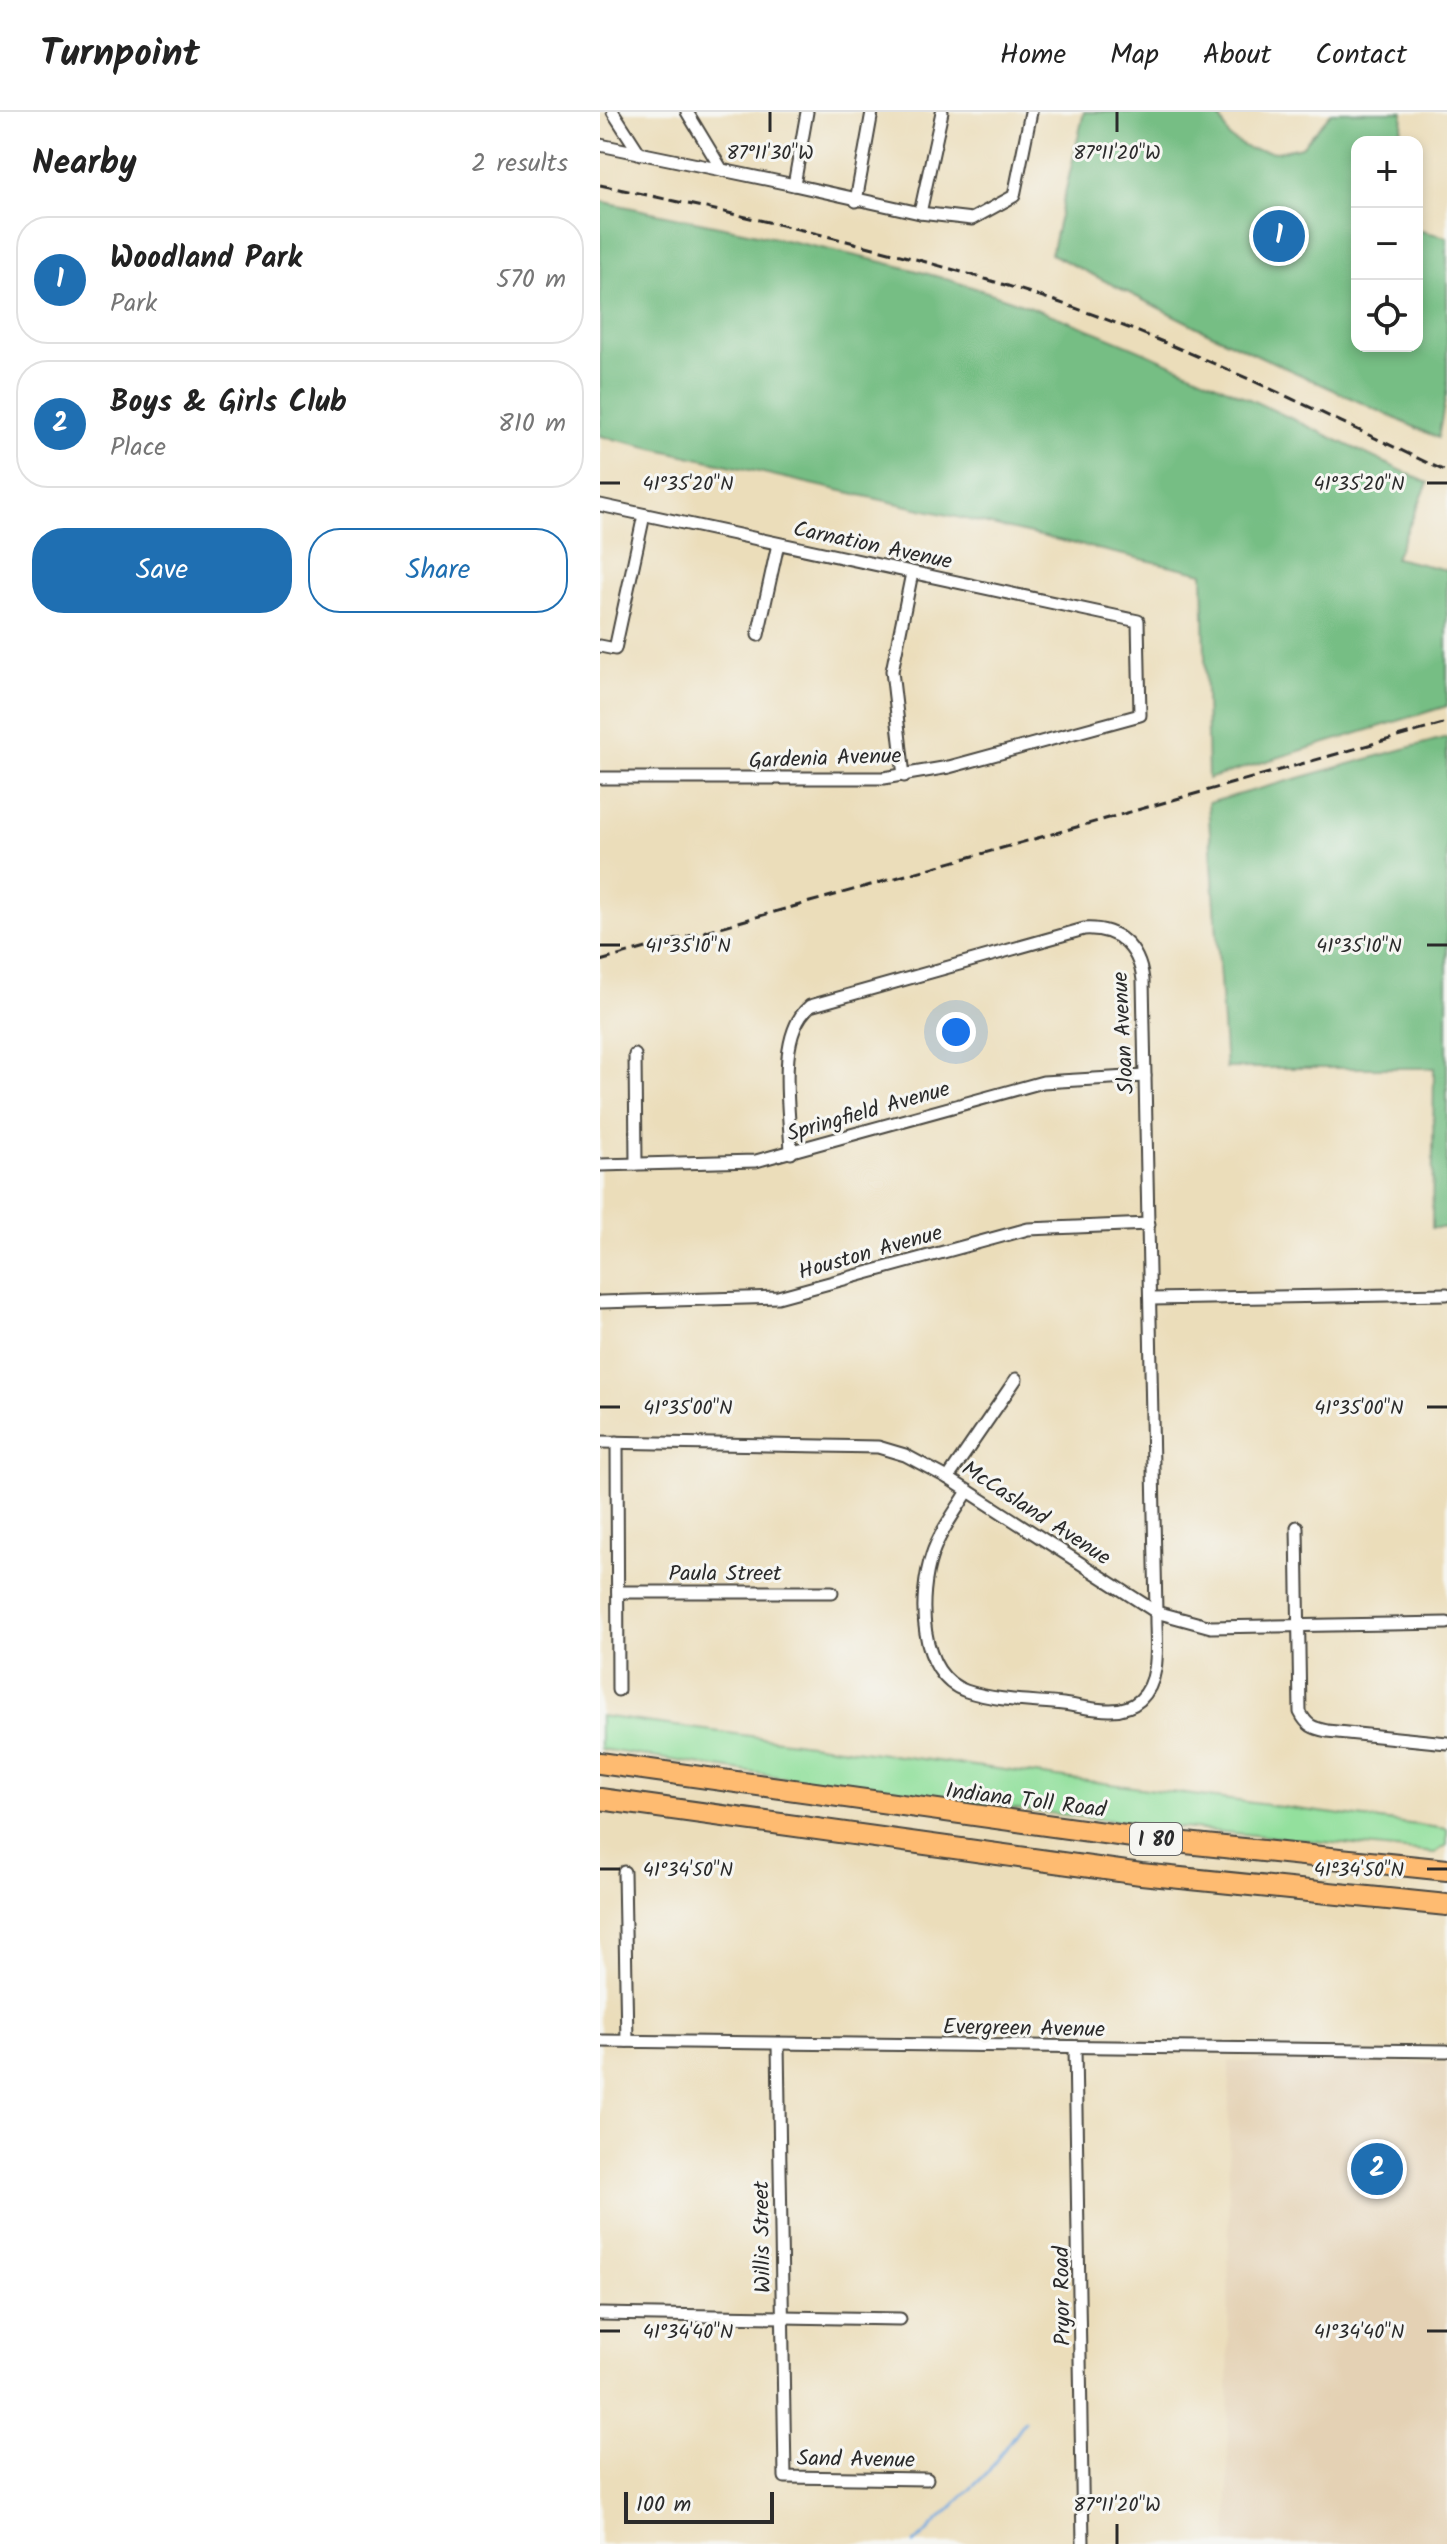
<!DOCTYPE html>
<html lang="en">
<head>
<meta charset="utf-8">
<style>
  :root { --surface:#fff; --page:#f2f2f2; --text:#222; --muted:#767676; --line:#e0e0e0; --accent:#1f6fb2 }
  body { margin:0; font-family:Kalam,sans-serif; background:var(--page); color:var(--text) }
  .controls { position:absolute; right:24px; top:24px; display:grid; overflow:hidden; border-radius:16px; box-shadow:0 4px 12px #0003 }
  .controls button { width:72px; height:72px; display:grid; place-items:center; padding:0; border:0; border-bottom:2px solid var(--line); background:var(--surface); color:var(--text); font:40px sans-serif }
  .scale { position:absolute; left:24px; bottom:20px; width:150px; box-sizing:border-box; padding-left:8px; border:4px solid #2b2b2b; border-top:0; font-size:22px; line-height:28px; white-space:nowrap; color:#2b2b2b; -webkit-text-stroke:6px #f6f6f2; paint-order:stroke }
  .you { position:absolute; left:356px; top:920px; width:28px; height:28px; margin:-20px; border:6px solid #fff; border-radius:50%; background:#1a73e8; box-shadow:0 0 0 12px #1a73e833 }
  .badge { display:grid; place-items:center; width:52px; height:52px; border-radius:50%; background:var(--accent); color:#fff; font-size:26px; font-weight:700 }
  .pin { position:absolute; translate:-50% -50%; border:4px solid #fff; box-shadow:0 2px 8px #0006 }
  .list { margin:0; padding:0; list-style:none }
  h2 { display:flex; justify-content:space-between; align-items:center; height:104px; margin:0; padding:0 32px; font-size:34px }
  h2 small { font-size:26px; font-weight:400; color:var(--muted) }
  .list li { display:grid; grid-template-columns:52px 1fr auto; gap:24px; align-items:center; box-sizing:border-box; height:128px; margin:0 16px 16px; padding:0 16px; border:2px solid var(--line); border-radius:32px }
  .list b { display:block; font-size:30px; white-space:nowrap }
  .list p { margin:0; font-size:26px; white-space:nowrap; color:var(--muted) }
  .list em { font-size:26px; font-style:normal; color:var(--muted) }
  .actions { display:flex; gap:16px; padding:24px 32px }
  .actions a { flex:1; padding:18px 0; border:2px solid var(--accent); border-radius:32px; text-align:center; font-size:28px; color:var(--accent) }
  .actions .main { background:var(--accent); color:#fff }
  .icon { flex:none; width:44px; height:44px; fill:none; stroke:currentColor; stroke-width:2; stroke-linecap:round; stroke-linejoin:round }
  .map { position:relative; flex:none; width:847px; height:2432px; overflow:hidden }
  header { display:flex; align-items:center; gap:48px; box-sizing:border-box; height:112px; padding:0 40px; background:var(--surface); border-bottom:2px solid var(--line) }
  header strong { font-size:38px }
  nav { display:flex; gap:44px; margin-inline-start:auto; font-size:28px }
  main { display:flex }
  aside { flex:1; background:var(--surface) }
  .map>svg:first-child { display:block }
</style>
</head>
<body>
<header>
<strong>Turnpoint</strong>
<nav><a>Home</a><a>Map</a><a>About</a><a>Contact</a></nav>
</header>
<main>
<aside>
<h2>Nearby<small>2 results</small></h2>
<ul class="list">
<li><span class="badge">1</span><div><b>Woodland Park</b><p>Park</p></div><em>570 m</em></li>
<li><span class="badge">2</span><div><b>Boys &amp; Girls Club</b><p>Place</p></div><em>810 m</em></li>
</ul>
<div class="actions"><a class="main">Save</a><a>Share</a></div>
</aside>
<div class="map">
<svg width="847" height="2432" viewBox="0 0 847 2432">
  <rect width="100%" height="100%" fill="#f6f6f2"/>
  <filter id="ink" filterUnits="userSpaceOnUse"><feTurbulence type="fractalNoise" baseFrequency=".0125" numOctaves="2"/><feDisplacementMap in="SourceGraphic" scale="16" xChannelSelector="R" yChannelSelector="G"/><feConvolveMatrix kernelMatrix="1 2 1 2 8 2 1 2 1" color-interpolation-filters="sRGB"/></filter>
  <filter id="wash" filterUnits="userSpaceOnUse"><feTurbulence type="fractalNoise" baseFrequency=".006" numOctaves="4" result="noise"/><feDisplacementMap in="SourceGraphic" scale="32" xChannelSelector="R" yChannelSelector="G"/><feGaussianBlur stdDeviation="1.8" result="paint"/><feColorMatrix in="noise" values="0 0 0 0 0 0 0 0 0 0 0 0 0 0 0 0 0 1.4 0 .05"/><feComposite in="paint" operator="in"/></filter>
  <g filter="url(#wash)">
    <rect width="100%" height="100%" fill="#ebddba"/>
    <!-- built -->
    <polygon fill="#e4d1b4" points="629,1950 847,1951 847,2432 628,2432"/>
    <!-- green -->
    <polygon fill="#93e09d" stroke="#5f8664" stroke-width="2" points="0,1604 847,1717 847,1733 835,1741 541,1712 297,1683 0,1637"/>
    <!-- forest -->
    <g fill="#76be84" stroke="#507458" stroke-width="2">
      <polygon points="484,0 617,0 630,26 649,37 677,40 702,35 732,0 803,0 802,16 790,30 757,30 757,234 817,234 817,118 847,125 847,278 838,326 603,218 451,142"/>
      <path d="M0 89C104 112 211 131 314 158 490 205 663 294 828 371L795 446 847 458V594L608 667 603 461 0 324Z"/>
      <polygon points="847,625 847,1116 832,1116 834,956 626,956 608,691"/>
    </g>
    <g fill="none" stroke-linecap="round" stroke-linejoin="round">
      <!-- stream -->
      <polyline stroke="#70a7de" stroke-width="3" points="314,2432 387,2361 424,2309"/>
    </g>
  </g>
  <g filter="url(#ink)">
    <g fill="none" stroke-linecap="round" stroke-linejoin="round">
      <!-- minor casing -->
      <g stroke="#484640" stroke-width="15">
        <g id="minor">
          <polyline points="13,0 40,42"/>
          <polyline points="87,0 122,58 194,73"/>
          <polyline points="207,0 194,73 320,101 372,107 414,84 431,0"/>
          <polyline points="0,33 122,58"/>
          <polyline points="256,89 272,0"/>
          <polyline points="320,101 342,0"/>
          <polyline points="0,393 538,509 540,603 349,655 284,666 0,666"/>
          <polyline points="158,523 178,432"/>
          <polyline points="0,534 15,537 44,403"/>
          <polyline points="304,664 292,559 312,461"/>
          <polyline points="35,943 36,1052"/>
          <path d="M191 1041C190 999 175 923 210 894L484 817C518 815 539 835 543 868L556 1500C555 1527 563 1567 540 1588 520 1606 487 1595 463 1592 433 1589 396 1589 366 1579 318 1563 318 1483 332 1443 339 1421 356 1399 368 1379"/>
          <polyline points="0,1053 156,1049 443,970 545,964"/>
          <polyline points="551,1187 847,1182"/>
          <polyline points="0,1190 178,1185 428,1117 549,1112"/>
          <polyline points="0,1330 278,1335 305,1343 348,1366 556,1500 611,1515 847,1511"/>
          <polyline points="17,1330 18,1578"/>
          <polyline points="348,1366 416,1267"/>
          <path d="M697 1415 700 1600C707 1614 713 1616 727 1619L847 1631"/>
          <polyline points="18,1480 232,1480"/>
          <polyline points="24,1760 27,1929"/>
          <polyline points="0,1929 847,1939"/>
          <polyline points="178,1932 185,2365 327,2367"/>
          <polyline points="475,1936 483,2432"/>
          <polyline points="0,2202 300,2207"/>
        </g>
      </g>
      <!-- motorway casing -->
      <g stroke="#484640" stroke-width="24">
        <g id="motorway">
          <polyline points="0,1651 547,1727 847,1758"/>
          <polyline points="0,1687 541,1762 847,1793"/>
        </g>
      </g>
      <!-- minor -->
      <use href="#minor" stroke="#fff" stroke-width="11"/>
      <!-- motorway -->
      <use href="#motorway" stroke="#febb71" stroke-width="20"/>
      <!-- rail -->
      <g stroke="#2b2b2b" stroke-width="3" stroke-dasharray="12 6" stroke-linecap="butt">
        <path d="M0 73C155 106 308 140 458 190 592 236 719 300 847 360"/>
        <polyline points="0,849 847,611"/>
      </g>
    </g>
  </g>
  <!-- ticks -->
  <path fill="none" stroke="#2b2b2b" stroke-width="3" d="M170 0V20M517 0V20M0 371H20M827 371H847M0 833H20M827 833H847M0 1295H20M827 1295H847M0 1757H20M827 1757H847M0 2219H20M827 2219H847M517 2412V2432"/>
  <g text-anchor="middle" stroke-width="6" stroke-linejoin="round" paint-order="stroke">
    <!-- shield labels -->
    <rect fill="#f6f6f2" stroke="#686867" stroke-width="2" x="530" y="1711" width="52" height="32" rx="6"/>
    <g font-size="20" font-weight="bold" fill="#2b2b2b">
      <text x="556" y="1734">I 80</text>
    </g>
    <!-- street labels -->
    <g font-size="22" fill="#2b2b2b" stroke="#f6f6f2">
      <text transform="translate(273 432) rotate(12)" y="8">Carnation Avenue</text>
      <text transform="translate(225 645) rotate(-2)" y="8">Gardenia Avenue</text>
      <text transform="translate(522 921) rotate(-93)" y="8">Sloan Avenue</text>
      <text transform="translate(268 998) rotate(-16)" y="8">Springfield Avenue</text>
      <text transform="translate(270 1139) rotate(-16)" y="8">Houston Avenue</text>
      <text transform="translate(437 1400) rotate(33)" y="8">McCasland Avenue</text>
      <text x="125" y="1468">Paula Street</text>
      <text transform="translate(426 1687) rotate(7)" y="8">Indiana Toll Road</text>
      <text transform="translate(424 1915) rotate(1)" y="8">Evergreen Avenue</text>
      <text transform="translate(161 2125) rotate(-91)" y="8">Willis Street</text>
      <text transform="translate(461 2184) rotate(-91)" y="8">Pryor Road</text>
      <text transform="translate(256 2346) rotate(1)" y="8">Sand Avenue</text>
    </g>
  </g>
  <g font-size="20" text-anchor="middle" fill="#2b2b2b" stroke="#f6f6f2" stroke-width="6" stroke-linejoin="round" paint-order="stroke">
    <text x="170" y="47">87°11'30"W</text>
    <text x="517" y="47">87°11'20"W</text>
    <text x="88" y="378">41°35'20"N</text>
    <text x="759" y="378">41°35'20"N</text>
    <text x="88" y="840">41°35'10"N</text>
    <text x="759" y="840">41°35'10"N</text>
    <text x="88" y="1302">41°35'00"N</text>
    <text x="759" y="1302">41°35'00"N</text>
    <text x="88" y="1764">41°34'50"N</text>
    <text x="759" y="1764">41°34'50"N</text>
    <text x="88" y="2226">41°34'40"N</text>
    <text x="759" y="2226">41°34'40"N</text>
    <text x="517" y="2399">87°11'20"W</text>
  </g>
</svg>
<div class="controls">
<button>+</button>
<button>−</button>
<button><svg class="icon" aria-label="locate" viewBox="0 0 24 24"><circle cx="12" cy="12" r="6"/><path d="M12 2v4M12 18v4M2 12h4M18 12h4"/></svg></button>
</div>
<div class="scale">100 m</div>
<div class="you"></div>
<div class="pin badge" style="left:679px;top:124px">1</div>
<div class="pin badge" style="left:777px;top:2057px">2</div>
</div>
</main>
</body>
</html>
